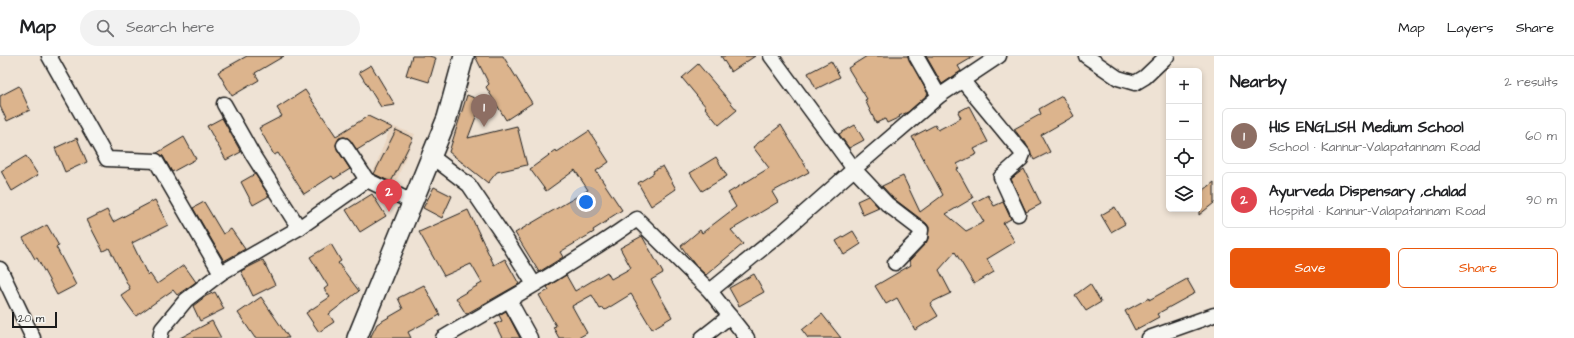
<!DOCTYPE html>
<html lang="en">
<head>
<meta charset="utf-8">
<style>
  :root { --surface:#fff; --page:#f2f2f2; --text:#202124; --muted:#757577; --line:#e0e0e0; --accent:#ea580c }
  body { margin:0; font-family:"Architects Daughter",sans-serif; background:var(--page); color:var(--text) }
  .controls { position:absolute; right:12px; top:12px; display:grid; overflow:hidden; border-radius:6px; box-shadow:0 2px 6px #0003 }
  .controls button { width:36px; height:36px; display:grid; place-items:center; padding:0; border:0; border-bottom:1px solid var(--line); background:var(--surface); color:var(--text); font:20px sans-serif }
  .scale { position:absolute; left:12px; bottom:10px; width:45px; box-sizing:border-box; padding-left:4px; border:2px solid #1c1c1c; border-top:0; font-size:11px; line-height:14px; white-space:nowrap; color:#1c1c1c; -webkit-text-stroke:3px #f6f6f2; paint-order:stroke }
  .you { position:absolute; left:586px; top:146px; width:14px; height:14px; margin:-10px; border:3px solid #fff; border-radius:50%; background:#1a73e8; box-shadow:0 0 0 6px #1a73e833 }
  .badge { display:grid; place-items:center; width:26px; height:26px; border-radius:50%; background:var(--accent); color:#fff; font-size:13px; font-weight:700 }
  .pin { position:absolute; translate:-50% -33px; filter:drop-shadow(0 1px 2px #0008) }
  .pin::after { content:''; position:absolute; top:21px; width:14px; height:12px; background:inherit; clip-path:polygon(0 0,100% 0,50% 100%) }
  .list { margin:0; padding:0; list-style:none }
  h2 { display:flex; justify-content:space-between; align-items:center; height:52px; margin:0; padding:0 16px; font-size:17px }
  h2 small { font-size:13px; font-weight:400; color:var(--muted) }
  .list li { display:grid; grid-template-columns:26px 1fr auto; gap:12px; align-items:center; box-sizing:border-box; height:56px; margin:0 8px 8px; padding:0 8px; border:1px solid var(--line); border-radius:6px }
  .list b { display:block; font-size:15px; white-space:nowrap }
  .list p { margin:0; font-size:13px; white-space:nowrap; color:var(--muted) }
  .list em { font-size:13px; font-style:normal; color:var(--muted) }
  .actions { display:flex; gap:8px; padding:12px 16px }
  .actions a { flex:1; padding:9px 0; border:1px solid var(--accent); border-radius:6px; text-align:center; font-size:14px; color:var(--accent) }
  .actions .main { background:var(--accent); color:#fff }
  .icon { flex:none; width:22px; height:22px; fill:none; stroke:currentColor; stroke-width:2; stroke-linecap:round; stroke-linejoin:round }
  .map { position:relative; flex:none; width:1214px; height:282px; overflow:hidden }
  header { display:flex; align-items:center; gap:24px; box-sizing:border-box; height:56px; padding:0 20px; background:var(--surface); border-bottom:1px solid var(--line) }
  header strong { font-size:19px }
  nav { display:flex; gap:22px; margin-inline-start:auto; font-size:14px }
  .search { width:280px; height:36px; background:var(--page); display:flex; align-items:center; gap:10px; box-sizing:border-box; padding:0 14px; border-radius:22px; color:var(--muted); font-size:15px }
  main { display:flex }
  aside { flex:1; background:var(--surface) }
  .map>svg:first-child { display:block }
</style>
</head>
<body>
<header>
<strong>Map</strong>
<div class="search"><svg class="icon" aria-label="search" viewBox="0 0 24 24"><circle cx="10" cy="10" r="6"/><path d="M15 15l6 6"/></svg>Search here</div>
<nav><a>Map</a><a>Layers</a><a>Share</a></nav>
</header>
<main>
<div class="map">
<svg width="1214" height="282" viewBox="0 0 1214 282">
  <rect width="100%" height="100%" fill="#eee2d4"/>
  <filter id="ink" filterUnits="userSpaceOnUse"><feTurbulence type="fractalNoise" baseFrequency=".025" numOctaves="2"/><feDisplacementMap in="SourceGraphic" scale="8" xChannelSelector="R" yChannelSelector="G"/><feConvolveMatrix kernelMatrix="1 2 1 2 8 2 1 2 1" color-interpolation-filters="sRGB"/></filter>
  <g filter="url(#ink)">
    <!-- built -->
    <polygon fill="#e9d4bf" points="391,70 415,78 394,131 372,119"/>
    <!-- building -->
    <g fill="#dcb48d" stroke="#1c1c1c">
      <polygon points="247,0 284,0 255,17 259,24 232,40 218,16"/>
      <polygon points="412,0 429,0 436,2 429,26 406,19"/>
      <polygon points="475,0 503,0 532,47 506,64 486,31 489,28"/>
      <polygon points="721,0 755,0 731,16"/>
      <polygon points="867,0 908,0 928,38 908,56 899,60 900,61 887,67 885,63 876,67 865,44 867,43 848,12"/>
      <polygon points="926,0 975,0 958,10 961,15 942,28"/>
      <polygon points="831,5 840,21 816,33 808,17"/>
      <polygon points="698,8 737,54 719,69 705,52 706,51 682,22"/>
      <polygon points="371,9 395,49 381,51 359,16"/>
      <polygon points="19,30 30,54 7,65 0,50 0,40"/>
      <polygon points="305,34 336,80 368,60 393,72 357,94 348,82 344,81 339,82 336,89 337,93 350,113 334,123 332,120 304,138 278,97 274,99 259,72 282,60 277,52"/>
      <polygon points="467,39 482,45 468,82 517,70 527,109 497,116 488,127 449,96"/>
      <polygon points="1062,40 1074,60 1041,79 1050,96 1034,104 1025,86 1024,86 1014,73 1041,58 1039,53"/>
      <polygon points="969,50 988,86 974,93 977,98 957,108 959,112 957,113 973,142 946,158 966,175 984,166 973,147 988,139 994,150 1003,146 1011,163 1003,167 1015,186 987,203 994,216 974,228 955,196 939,214 951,237 930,247 938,260 915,274 897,242 886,248 875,230 911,209 909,205 926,187 928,183 929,171 926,167 893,142 882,130 903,120 920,156 943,139 912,81 935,69 938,74 961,62 958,56"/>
      <polygon points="222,62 241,96 226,104 207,70"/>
      <polygon points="781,69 809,116 772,136 778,146 731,174 743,188 706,219 695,209 681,190 700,174 702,177 736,151 728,137 769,112 753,91"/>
      <polygon points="855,69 864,84 849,92 839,78"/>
      <polygon points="396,74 413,82 391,126 374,118"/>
      <polygon points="589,75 609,106 596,115 622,154 608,163 609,164 593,174 594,176 560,196 563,201 539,216 515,177 588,134 575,114 546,135 530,113 556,94 557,96"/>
      <polygon points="184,81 196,103 172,116 163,100 157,97"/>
      <polygon points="77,82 87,106 65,116 55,92"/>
      <polygon points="26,100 38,119 12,135 1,115"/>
      <polygon points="716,101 727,120 702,135 690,117"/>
      <polygon points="663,110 676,133 651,150 638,127 654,117 653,115"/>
      <polygon points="1024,113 1041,148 1026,156 1011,123"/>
      <polygon points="255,118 269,140 253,149 241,126"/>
      <polygon points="1214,126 1214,147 1199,159 1199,138"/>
      <polygon points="434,131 452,140 442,162 423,152"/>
      <polygon points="372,138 386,160 360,176 346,154"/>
      <polygon points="868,140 879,152 863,159 857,145"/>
      <polygon points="155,144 168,169 132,187 148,220 150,218 157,228 184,209 196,226 177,239 173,234 136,260 121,239 130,233 109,192 103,195 87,164 107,154 113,166"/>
      <polygon points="204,146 223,178 231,173 245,193 224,205 193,152"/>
      <polygon points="1115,151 1125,168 1111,176 1101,159"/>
      <polygon points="468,154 494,209 505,203 519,228 466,258 456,242 482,227 471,208 444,220 419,176"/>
      <polygon points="47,169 59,190 56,191 76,229 57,239 37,202 35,203 23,182"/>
      <polygon points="853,175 861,188 844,199 836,185"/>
      <polygon points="642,180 663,217 651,224 672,261 652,273 631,238 605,254 603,252 600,253 592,239 572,250 587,277 578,282 559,282 553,271 556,270 539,239 549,234 547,231 566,219 575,235 607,216 611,223 631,212 620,192"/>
      <polygon points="331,188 341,205 338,207 359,235 329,258 334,266 319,276 306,257 330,241 324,233 328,230 310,201"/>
      <polygon points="263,204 275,229 253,240 241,215"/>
      <polygon points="754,218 764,236 739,250 729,232"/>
      <polygon points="1187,223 1195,237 1157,258 1159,261 1135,274 1125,255 1149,242 1149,244"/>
      <polygon points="1090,228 1101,246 1086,255 1075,239"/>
      <polygon points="424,229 440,259 408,276 411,282 370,282 377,268 403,253 398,242"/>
      <polygon points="215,236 224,253 200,265 193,250 206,240"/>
      <polygon points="261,241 289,282 255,282 238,257"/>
      <polygon points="506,255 520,282 502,282 495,268 502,265 499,259"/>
      <polygon points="822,258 841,282 808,282 802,274"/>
      <polygon points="212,265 221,282 180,282"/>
    </g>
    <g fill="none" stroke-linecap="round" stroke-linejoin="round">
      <!-- street casing -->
      <g stroke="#1c1c1c" stroke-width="17">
        <g id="street">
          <polyline points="49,0 107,103 156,105 221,217"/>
          <polyline points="771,0 854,113 887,148 921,174 920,181 895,207"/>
          <polyline points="916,0 939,40"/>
          <polyline points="1086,0 1118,22 1135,27 1145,21 1167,0"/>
          <polyline points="962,24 1023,98 1021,103 1001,121 1018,158"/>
          <polyline points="224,48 254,101 299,172"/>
          <polyline points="431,100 469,129 507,185 534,228"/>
          <polyline points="367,124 412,146"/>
          <polyline points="0,213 33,282"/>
          <polyline points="710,235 747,282"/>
          <polyline points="509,244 530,282"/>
          <polyline points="160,282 162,273 186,244 221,217 299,172 367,124 344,89"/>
          <path d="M443 282C508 244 575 207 637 163L710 235 784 175 854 113 939 40 999 0"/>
          <polyline points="702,282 730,260"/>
          <polyline points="1149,282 1214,259"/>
        </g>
      </g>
      <!-- secondary casing -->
      <g stroke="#1c1c1c" stroke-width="22">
        <polyline id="secondary" points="357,282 447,62 464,0"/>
      </g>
      <!-- street -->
      <use href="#street" stroke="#f6f6f2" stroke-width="14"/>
      <!-- secondary -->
      <use href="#secondary" stroke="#f6f6f2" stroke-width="19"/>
    </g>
  </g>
</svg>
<div class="controls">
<button>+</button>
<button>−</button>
<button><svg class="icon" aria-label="locate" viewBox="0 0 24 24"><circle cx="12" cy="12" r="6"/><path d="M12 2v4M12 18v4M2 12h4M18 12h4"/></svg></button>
<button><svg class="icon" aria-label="layers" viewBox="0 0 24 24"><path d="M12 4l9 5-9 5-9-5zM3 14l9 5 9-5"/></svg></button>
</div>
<div class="scale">20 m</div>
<div class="you"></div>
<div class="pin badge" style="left:484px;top:71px;background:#8d6e63">1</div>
<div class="pin badge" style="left:389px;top:156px;background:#e0444e">2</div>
</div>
<aside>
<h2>Nearby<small>2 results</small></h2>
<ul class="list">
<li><span class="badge" style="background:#8d6e63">1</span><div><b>HIS ENGLISH Medium School</b><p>School · Kannur-Valapatannam Road</p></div><em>60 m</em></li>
<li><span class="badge" style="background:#e0444e">2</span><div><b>Ayurveda Dispensary ,chalad</b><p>Hospital · Kannur-Valapatannam Road</p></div><em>90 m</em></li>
</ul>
<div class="actions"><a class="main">Save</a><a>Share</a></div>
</aside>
</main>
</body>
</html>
